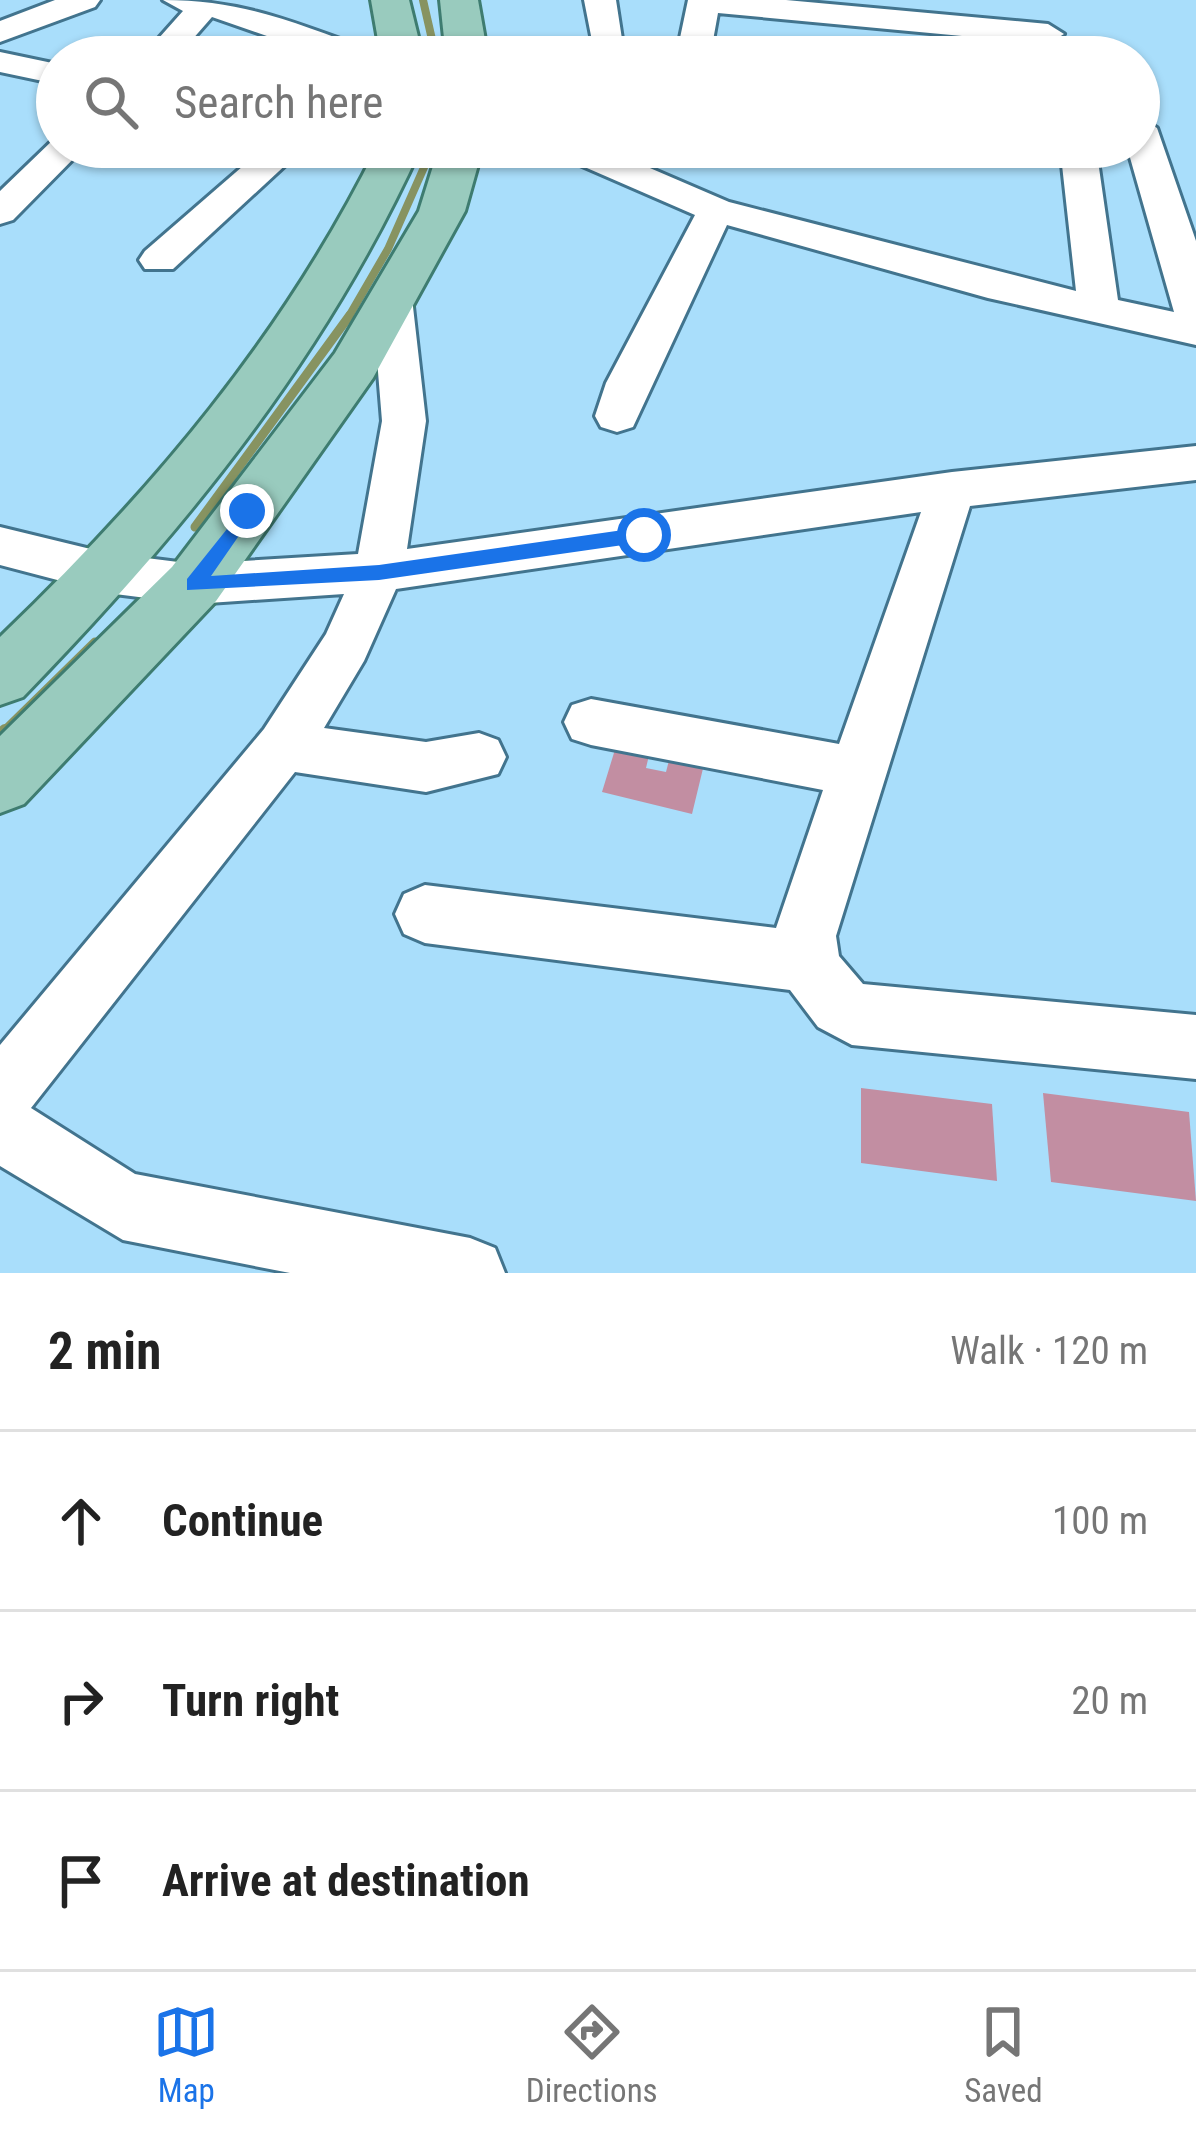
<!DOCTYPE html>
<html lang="en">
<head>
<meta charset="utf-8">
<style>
  :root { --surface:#fff; --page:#f2f2f2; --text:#222; --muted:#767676; --line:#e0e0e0; --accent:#1a73e8 }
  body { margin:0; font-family:"Roboto Condensed",sans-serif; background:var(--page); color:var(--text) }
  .stop { position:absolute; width:36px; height:36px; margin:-27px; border:9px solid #1a73e8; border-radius:50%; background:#fff }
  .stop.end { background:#1a73e8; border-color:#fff; box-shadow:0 3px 12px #0008 }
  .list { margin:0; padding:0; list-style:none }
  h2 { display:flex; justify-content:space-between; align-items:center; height:156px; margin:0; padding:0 48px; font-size:51px }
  h2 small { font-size:39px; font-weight:400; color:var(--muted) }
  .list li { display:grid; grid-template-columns:78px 1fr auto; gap:36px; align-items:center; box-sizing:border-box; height:180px; padding:0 48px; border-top:3px solid var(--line) }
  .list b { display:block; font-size:45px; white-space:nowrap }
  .list em { font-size:39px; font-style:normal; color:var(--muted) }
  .icon { flex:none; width:66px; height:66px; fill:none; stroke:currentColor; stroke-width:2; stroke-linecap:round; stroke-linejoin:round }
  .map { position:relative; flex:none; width:1196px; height:1273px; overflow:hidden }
  .search { position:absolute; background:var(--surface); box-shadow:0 3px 9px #0004; left:36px; right:36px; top:36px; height:132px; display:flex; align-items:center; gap:30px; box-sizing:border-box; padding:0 42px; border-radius:66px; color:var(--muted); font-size:45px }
  .sheet { height:696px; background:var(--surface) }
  nav { display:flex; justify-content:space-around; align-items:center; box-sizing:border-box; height:168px; border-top:3px solid var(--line); background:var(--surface); font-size:33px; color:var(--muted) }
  nav a { display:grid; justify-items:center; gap:6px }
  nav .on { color:var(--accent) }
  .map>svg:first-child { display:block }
</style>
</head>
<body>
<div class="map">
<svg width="1196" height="1273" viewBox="0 0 1196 1273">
  <rect width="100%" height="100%" fill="#a9defb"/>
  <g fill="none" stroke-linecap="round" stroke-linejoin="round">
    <!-- stream-far2 -->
    <g stroke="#879361" stroke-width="8">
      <polyline points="423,0 436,57"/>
      <polyline points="348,318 388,249 433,147"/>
    </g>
    <!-- stream-far1 -->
    <g stroke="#879361" stroke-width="9">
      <polyline points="195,527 350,315"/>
      <polyline points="2,733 95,642"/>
    </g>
    <!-- stream -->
    <polyline stroke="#879361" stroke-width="12" points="0,735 5,730"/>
  </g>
  <!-- building -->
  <g fill="#c28ea2">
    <polygon points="617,743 650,751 646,768 666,772 673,745 707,752 692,814 602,792"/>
    <polygon points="861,1088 992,1104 997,1181 861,1163"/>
    <polygon points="1043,1093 1189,1112 1196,1201 1051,1182"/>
  </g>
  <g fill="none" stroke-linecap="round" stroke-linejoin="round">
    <!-- minor casing -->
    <g stroke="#42748e" stroke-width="6">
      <g id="minor">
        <polygon points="55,0 100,0 95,7 0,42 0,21"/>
        <path d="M163 0C244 0 295 23 370 50L375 57H327L212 17 177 57H142L183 11Z"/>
        <polygon points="584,0 616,0 622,39 653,57 608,57 594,51"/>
        <polygon points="688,0 786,0 1048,24 1064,34 1048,44 718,13 710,57 676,57"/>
        <polygon points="0,52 57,64 57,84 0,72"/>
        <polygon points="1139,117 1157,128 1196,241 1196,345 988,298 727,225 633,427 617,432 601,427 595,416 606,383 695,215 557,155 552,147 601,147 729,202 1076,291 1060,147 1096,147 1118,300 1174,312 1127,147 1139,147"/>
        <polygon points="54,139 57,147 85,147 13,220 0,224 0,191"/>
        <polygon points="265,147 305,147 173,269 145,269 139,260 145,251"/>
        <polygon points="392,285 406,289 412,298 426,421 407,549 952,472 1196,446 1196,480 970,506 836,936 839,956 863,984 1196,1015 1196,1079 852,1045 818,1027 790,990 425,943 404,934 395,914 404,894 425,885 776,928 823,790 591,745 572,739 564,722 572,705 591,699 839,744 921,512 396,589 364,661 324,728 426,742 479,733 498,740 506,757 498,774 426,792 295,772 31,1108 135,1174 470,1238 495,1248 505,1273 290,1273 123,1240 0,1166 0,1045 264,729 326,634 344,594 194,604 107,593 0,565 0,527 107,553 194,564 358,554 382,421 372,298 378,289"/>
      </g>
    </g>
    <!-- major casing -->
    <g stroke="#3e7c70" stroke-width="6">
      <g id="major">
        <polygon points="371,0 409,0 423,57 381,57"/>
        <polygon points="440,0 478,0 488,57 446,57"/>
        <path d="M377 147H421C325 359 184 531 23 697L0 705V637C152 491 283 337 377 147Z"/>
        <polygon points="439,147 483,147 465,211 373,378 216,601 24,804 0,813 0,736 172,567 335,353 419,211"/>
      </g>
    </g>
    <!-- minor -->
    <use href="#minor" fill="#fff" fill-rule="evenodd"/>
    <!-- major -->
    <use href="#major" fill="#99cbbe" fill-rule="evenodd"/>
  </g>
  <!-- route -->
  <polygon fill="#1a73e8" points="247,504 256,511 211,576 379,565 644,527 653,535 644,542 379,580 187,590 187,579"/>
</svg>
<div class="stop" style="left:644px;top:535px"></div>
<div class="stop end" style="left:247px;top:511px"></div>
<div class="search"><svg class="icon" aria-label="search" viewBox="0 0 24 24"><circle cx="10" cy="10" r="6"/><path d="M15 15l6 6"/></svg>Search here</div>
</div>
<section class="sheet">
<h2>2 min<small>Walk · 120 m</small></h2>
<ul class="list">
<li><svg class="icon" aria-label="ahead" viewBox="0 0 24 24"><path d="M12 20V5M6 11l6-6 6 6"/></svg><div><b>Continue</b></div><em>100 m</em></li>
<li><svg class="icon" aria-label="right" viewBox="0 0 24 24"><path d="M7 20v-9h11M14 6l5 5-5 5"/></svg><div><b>Turn right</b></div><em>20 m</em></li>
<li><svg class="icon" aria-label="arrive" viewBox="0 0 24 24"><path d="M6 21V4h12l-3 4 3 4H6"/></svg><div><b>Arrive at destination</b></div></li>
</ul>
</section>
<nav>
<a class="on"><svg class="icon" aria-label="map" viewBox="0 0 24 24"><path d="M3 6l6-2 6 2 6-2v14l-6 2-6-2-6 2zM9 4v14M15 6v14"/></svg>Map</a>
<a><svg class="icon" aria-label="directions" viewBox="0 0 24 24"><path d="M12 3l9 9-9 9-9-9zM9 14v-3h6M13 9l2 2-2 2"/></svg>Directions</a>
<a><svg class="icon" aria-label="saved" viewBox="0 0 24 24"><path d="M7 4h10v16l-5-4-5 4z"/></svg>Saved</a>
</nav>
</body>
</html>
